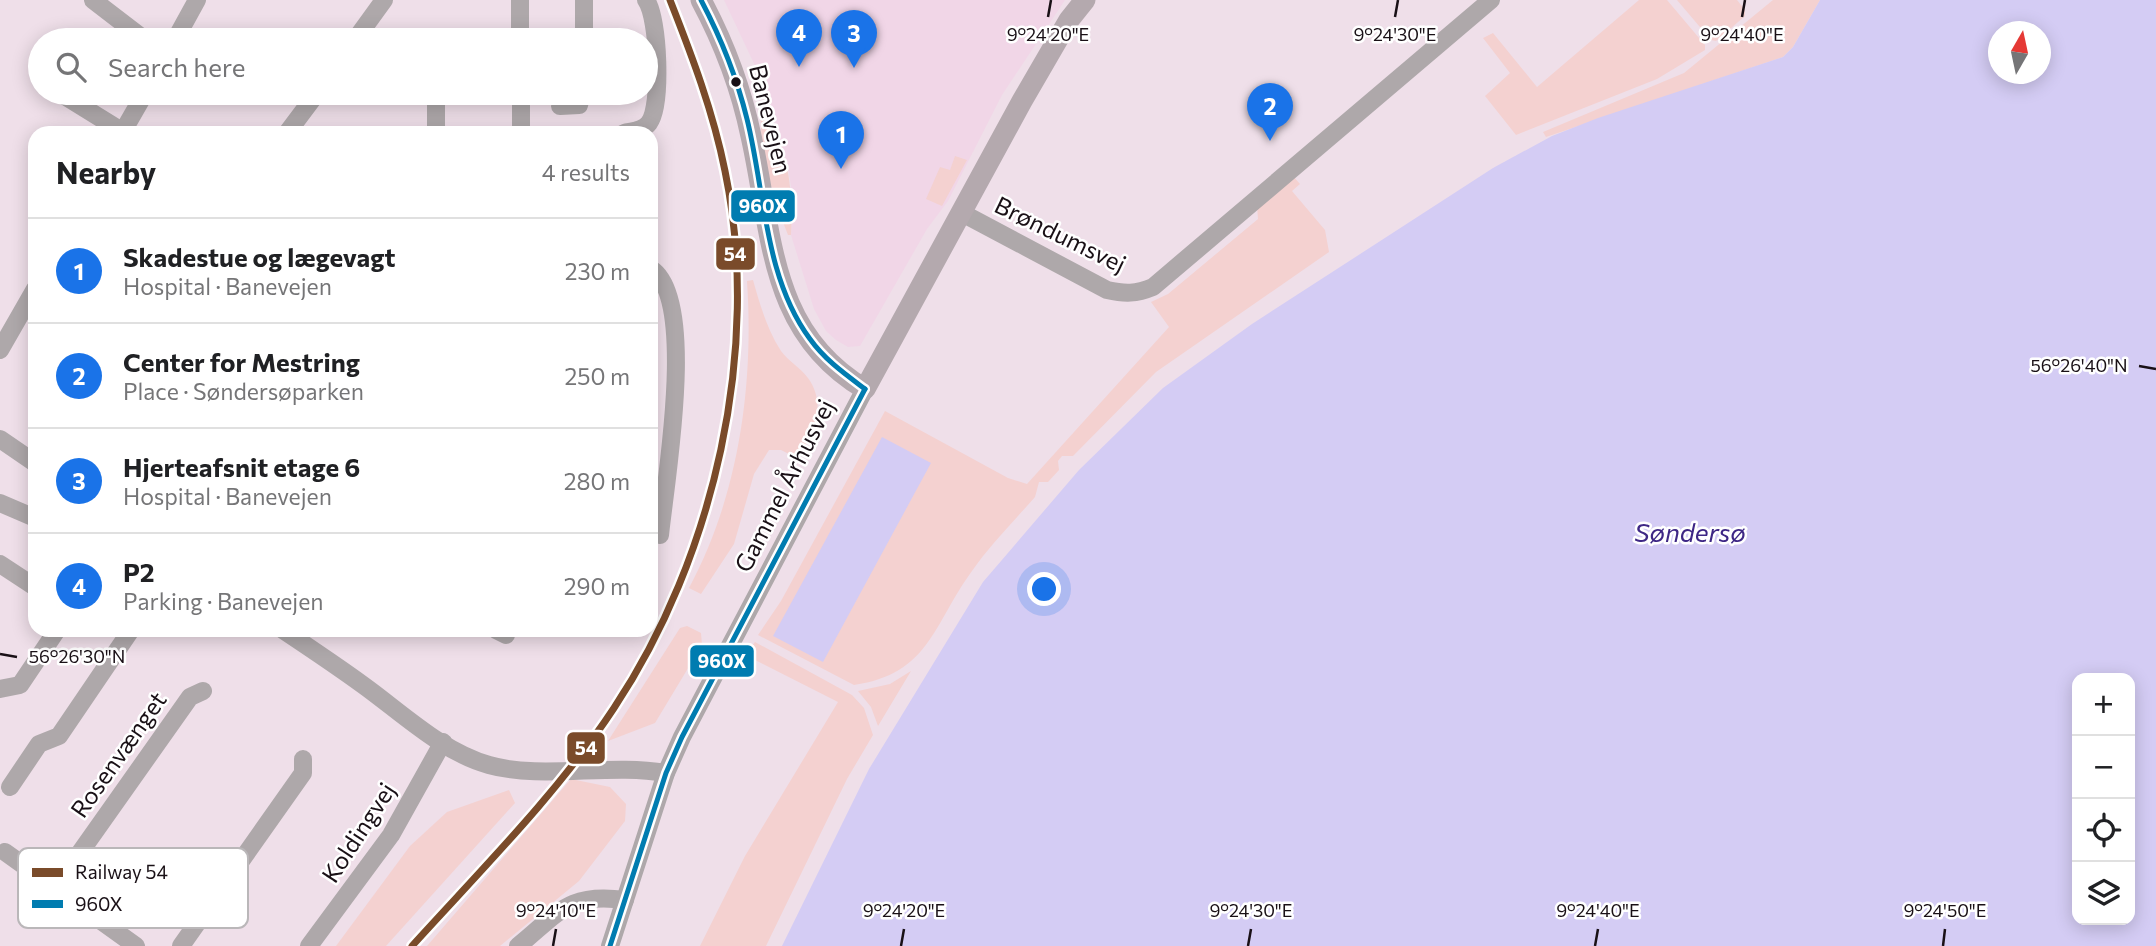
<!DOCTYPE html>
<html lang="en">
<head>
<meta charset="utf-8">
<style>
  :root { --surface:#fff; --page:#f2f2f2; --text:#202124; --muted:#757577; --line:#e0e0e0; --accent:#1a73e8 }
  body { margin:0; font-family:Commissioner,sans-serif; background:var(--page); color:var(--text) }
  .controls { position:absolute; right:21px; bottom:21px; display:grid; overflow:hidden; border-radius:14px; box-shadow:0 4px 18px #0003 }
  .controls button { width:63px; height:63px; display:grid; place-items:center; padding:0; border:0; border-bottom:2px solid var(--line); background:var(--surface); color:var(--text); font:35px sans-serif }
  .compass { position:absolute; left:1988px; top:21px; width:63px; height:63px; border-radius:50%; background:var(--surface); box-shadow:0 4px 18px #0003; rotate:9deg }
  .you { position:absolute; left:1045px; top:590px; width:24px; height:24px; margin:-18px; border:5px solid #fff; border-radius:50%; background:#1a73e8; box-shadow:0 0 0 10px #1a73e833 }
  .badge { display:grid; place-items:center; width:46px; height:46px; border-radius:50%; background:var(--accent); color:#fff; font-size:23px; font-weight:700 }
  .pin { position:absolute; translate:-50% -58px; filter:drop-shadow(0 2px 4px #0008) }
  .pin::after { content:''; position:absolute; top:37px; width:24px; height:21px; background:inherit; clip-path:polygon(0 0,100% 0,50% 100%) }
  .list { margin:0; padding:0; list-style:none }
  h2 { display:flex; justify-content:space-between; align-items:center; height:91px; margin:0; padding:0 28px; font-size:30px }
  h2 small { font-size:23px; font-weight:400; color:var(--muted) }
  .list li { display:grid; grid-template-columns:46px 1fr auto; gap:21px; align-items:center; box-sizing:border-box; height:105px; padding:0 28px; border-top:2px solid var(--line) }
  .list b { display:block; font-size:26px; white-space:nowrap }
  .list p { margin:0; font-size:23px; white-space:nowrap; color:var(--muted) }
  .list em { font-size:23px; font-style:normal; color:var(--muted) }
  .icon { flex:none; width:38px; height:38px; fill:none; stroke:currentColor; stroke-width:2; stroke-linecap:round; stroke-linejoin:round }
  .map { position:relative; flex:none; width:2156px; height:946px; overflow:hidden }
  .search { position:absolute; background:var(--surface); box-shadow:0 4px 18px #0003; left:28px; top:28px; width:630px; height:77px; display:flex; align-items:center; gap:18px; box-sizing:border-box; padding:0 24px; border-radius:38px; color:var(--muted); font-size:26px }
  .panel { position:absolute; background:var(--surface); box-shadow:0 4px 18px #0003; left:28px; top:126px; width:630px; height:511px; border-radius:21px }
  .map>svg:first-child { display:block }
</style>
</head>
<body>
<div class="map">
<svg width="2156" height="946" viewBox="0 0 2156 946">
  <rect width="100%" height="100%" fill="#efdfe9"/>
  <!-- built -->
  <polygon fill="#f1d6e7" points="724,0 1065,0 1002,95 948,201 927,229 860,346 848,347 836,340 826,331 814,309 791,235 793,200 788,166 766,89"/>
  <!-- green -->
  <g fill="#f4d1d0">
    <polygon points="1639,0 1667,0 1705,45 1705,50 1657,79 1516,135 1485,96 1510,73 1483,38 1493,33 1537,87"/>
    <polygon points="1677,0 1737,0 1745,10 1745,16 1716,41 1711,40"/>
    <polygon points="1773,0 1820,0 1793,47 1783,57 1546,137 1543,132 1684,73"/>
    <path d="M762 103 774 139H780C790 172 793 201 791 235H788C773 197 756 144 762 103Z"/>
    <polygon points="955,156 967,160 942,206 926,199 940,167 950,170"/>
    <path d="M1293 176 1300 184 1292 191 1325 230 1329 252 1156 372 1073 456H1062L1058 461 1059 470 1048 482H1039L1035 497C1014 521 990 545 972 571 933 624 930 674 854 685L758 635 781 601 885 411 1008 478 1027 484 1169 327 1151 302 1168 294 1258 219 1257 206Z"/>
    <path d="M753 280C760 305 767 329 781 351 788 361 801 368 808 378 828 406 812 432 799 459L781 450H769L754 474 734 544 701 594 689 588C739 495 754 385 747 281Z"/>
    <polygon points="687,626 701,633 702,645 655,723 608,741 680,628"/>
    <polygon points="755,642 852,695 864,708 873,735 847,779 766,946 700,946 745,856 838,702 745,655"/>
    <polygon points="911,671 878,726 871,707 858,691 890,684"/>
    <polygon points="571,779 610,787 626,804 625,821 579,881 500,946 427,946"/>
    <polygon points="509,790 515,803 386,946 336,946 410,846 447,812"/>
  </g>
  <!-- water -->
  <g fill="#d4ccf4" fill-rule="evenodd">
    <path d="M1820 0H2156V946H782L869 769 983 582 1079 470 1163 388 1252 324 1493 168 1552 136 1598 118 1783 57 1793 47ZM1998 32H2040V74H1998ZM2077 678H2130V920H2077Z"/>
    <polygon points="882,437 931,463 823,662 773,636"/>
  </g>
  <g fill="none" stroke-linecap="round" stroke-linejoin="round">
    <!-- minor -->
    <g stroke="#aea8aa" stroke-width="18">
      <polyline points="93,0 145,40"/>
      <polyline points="520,0 520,40"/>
      <polyline points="584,0 584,40"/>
      <polyline points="175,40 197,0"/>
      <polyline points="355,40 384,0"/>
      <polyline points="60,93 123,132"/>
      <polyline points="436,93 436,133"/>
      <polyline points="521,93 521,133"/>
      <polyline points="560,106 579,105 582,93"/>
      <polyline points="122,133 145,93"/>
      <polyline points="287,133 317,93"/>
      <path d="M624 133C633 131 643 131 649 123 662 106 659 18 646 0"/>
      <path d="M962 213 1107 290C1125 294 1136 294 1153 287L1491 0"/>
      <path d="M651 269C698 298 665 484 660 535"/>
      <polyline points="0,350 35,289"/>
      <polyline points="0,439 35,463"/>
      <polyline points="0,503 35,518"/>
      <polyline points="0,564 35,587"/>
      <path d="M283 630C310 648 337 666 363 685 402 713 442 752 489 765 542 780 609 763 666 773"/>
      <polyline points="496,630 506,635"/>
      <polyline points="0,689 20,685 57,630"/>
      <polyline points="10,787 39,744 59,736 131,630"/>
      <polyline points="5,852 136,946"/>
      <polyline points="55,888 190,697 203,691"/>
      <polyline points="181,946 303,773 303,759"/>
      <polyline points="309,946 391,835 443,742"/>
      <path d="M518 946C559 913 568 892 625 900"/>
      <polyline points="610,946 666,773 682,737 865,389"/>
    </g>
    <!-- major -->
    <path stroke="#b4a9ae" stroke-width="21" d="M701 0C724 43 741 88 751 136 773 233 768 332 865 389L1022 101 1069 20 1085 0"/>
    <!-- bus-1 casing -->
    <g stroke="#fff" stroke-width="10">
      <g id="bus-1">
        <path d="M701 0C721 38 737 78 747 119 765 191 764 277 810 339 825 360 845 374 865 389"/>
        <polyline points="610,946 666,773 682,737 865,389"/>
      </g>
    </g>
    <!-- bus-1 -->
    <use href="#bus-1" stroke="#007cb0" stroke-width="5"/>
    <!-- rail-1 casing -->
    <g stroke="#fff" stroke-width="12">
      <path id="rail-1" d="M412 946C480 871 558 793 614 708 714 558 762 348 725 171 713 111 692 56 670 0"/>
    </g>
    <!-- rail-1 -->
    <use href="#rail-1" stroke="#7a4b2a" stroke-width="7"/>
  </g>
  <!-- ticks -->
  <path fill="none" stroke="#191016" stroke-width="2.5" d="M1048 17 1051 0M1395 17 1398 0M1742 17 1745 0M2139 366 2156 369M0 654 17 657M553 946 556 929M901 946 904 929M1248 946 1251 929M1595 946 1598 929M1943 946 1945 929"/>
  <!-- markers -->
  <circle fill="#191016" stroke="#fff" stroke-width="2.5" cx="736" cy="82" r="6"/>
  <g text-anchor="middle" stroke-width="5" stroke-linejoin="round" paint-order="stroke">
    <!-- street labels -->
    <g font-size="24" fill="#191016" stroke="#fff">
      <text transform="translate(770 119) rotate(76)" y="8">Banevejen</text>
      <text transform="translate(1060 235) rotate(26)" y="8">Brøndumsvej</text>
      <text transform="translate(785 486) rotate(-63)" y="8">Gammel Århusvej</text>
      <text transform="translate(119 755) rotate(-55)" y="8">Rosenvænget</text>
      <text transform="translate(359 833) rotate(-57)" y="8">Koldingvej</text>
    </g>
    <!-- water labels -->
    <g font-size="26" font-style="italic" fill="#3e2785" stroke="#fff">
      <text x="1690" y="542">Søndersø</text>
    </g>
  </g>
  <!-- legend -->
  <rect x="18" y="848" width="230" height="80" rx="10" fill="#fff" stroke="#bab7b9" stroke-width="2"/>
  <rect x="32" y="868" width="31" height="9" fill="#7a4b2a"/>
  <rect x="32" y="900" width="31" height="8" fill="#007cb0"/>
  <g font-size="19" fill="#191016">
    <text x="75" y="879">Railway 54</text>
    <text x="75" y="911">960X</text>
  </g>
  <g font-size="18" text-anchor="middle" fill="#191016" stroke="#fff" stroke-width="5" stroke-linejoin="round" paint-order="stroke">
    <text x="1048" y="41">9°24'20"E</text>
    <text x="1395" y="41">9°24'30"E</text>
    <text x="1742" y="41">9°24'40"E</text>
    <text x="2079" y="372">56°26'40"N</text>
    <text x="77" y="663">56°26'30"N</text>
    <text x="556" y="917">9°24'10"E</text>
    <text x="904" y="917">9°24'20"E</text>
    <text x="1251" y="917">9°24'30"E</text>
    <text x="1598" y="917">9°24'40"E</text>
    <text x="1945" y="917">9°24'50"E</text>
  </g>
  <g stroke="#fff" stroke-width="2.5">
    <rect x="730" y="189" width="66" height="34" rx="7" fill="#007cb0"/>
    <rect x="715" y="237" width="41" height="34" rx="7" fill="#7a4b2a"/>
    <rect x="689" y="644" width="66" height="34" rx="7" fill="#007cb0"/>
    <rect x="566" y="731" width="40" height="34" rx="7" fill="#7a4b2a"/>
  </g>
  <g font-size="19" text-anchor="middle" font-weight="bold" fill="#fff">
    <text x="763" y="213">960X</text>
    <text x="735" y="261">54</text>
    <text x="722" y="668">960X</text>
    <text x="586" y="755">54</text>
  </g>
</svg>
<div class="controls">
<button>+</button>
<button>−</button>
<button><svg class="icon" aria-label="locate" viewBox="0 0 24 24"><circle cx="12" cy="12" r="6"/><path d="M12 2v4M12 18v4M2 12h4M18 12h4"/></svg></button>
<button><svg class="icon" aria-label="layers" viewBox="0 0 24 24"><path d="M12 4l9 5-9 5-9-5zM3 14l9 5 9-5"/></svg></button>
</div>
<svg class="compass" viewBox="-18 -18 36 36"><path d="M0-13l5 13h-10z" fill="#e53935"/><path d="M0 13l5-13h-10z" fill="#757577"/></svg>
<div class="you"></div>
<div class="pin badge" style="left:841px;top:169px">1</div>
<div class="pin badge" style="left:1270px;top:141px">2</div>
<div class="pin badge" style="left:854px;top:68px">3</div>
<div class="pin badge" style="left:799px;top:67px">4</div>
<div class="search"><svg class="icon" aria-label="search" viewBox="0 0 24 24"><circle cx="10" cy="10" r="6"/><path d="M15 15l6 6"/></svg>Search here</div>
<section class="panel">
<h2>Nearby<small>4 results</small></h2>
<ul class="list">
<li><span class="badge">1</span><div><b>Skadestue og lægevagt</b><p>Hospital · Banevejen</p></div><em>230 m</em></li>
<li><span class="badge">2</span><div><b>Center for Mestring</b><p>Place · Søndersøparken</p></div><em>250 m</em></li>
<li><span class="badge">3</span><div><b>Hjerteafsnit etage 6</b><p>Hospital · Banevejen</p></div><em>280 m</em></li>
<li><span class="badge">4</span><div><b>P2</b><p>Parking · Banevejen</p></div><em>290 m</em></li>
</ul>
</section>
</div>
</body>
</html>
